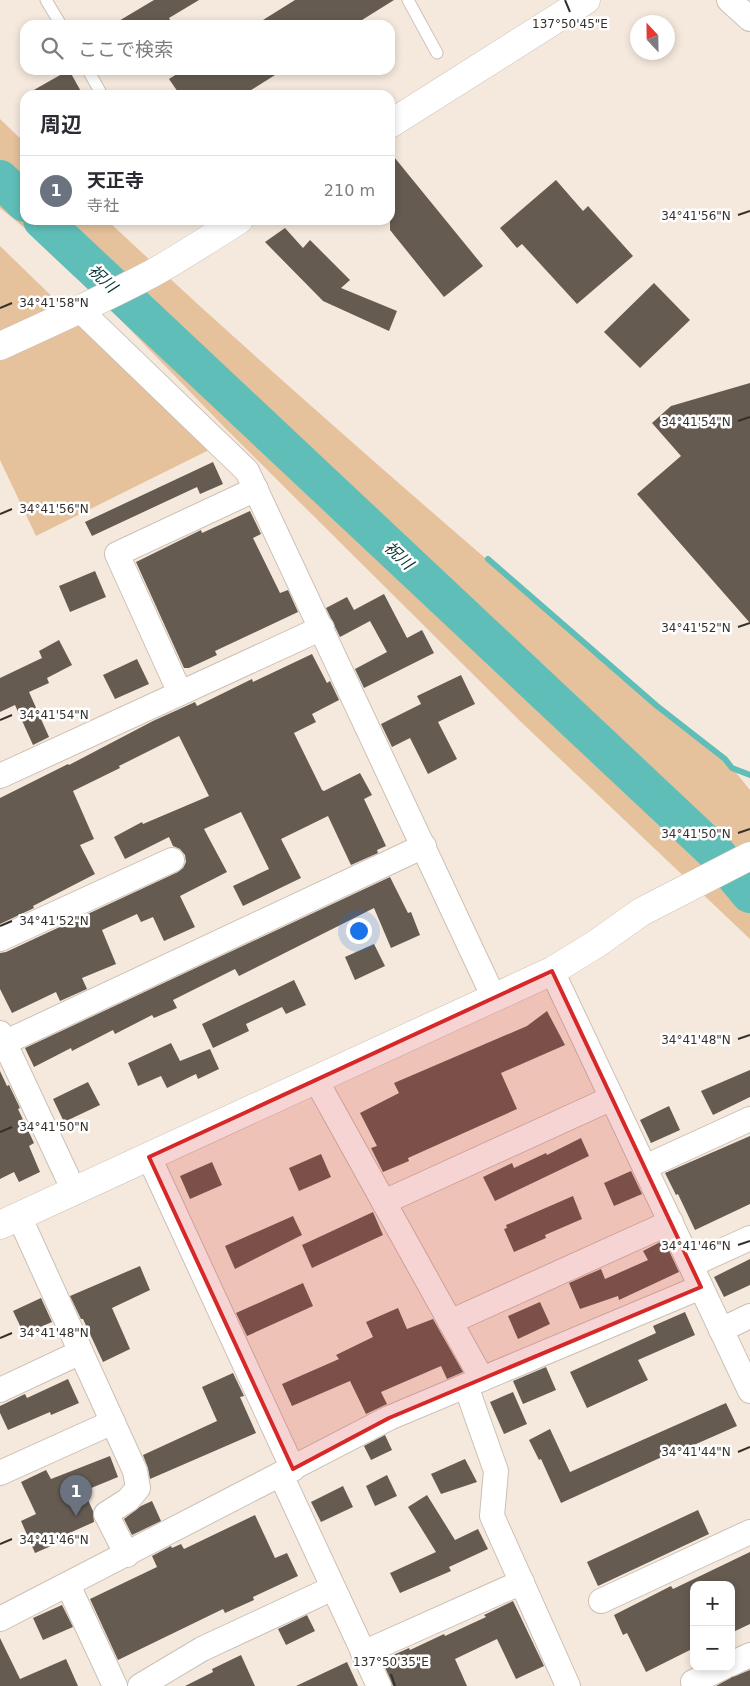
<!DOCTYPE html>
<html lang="ja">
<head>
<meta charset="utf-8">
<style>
  :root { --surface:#fff; --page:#f7f7f7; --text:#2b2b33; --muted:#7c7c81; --line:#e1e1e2; --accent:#3a827d }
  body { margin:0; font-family:"DejaVu Sans","Noto Sans JP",sans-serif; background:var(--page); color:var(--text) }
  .controls { position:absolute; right:15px; bottom:15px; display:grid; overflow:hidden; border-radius:10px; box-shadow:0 2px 8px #0003 }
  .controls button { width:45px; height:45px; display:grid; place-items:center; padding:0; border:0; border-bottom:1px solid var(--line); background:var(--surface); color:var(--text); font:25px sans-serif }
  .compass { position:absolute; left:630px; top:15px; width:45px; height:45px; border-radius:50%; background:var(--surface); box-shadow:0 2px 8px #0003; rotate:338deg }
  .you { position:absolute; left:358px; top:930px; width:18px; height:18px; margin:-12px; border:4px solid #fff; border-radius:50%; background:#1a73e8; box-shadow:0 0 0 8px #1a73e833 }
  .badge { display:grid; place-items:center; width:32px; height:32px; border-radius:50%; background:var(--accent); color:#fff; font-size:16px; font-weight:700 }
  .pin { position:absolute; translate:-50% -41px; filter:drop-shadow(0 1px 2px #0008) }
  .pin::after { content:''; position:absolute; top:26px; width:18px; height:15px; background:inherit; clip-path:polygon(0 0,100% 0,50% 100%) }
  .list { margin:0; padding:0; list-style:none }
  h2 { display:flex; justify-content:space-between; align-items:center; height:65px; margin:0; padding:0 20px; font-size:21px }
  h2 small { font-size:16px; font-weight:400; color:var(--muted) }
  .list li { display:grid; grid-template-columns:32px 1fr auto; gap:15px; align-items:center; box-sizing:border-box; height:70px; padding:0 20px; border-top:1px solid var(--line) }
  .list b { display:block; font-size:19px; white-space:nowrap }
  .list p { margin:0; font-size:16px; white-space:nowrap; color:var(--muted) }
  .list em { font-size:16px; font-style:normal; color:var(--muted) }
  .icon { flex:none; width:28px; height:28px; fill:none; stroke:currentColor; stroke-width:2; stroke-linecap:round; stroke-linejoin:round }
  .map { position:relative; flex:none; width:750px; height:1686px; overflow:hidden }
  .search { position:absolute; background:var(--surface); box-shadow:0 2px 8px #0003; left:20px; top:20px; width:375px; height:55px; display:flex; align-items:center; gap:12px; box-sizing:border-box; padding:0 18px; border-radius:15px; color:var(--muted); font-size:19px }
  .panel { position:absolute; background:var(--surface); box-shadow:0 2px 8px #0003; left:20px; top:90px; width:375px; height:135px; border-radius:15px }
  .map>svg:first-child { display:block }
</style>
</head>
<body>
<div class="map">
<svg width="750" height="1686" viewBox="0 0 750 1686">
  <rect width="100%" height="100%" fill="#f5e9dd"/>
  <!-- green -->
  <g fill="#e5c19c">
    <path d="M0 119 25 143V220H107C293 395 487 560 681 726L725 759 750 790V939L520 721 226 429 57 254 0 208Z"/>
    <polygon points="0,246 70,314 219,445 36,536 0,460"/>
  </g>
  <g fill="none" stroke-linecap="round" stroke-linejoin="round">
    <!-- stream -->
    <polyline stroke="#60beb8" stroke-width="6" points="488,559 657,706 725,759 732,768 750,775"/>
    <!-- river -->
    <g stroke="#60beb8" stroke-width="38">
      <polyline points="0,179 25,203"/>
      <polyline points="42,220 716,853 750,894"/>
    </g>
  </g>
  <!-- building -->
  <g fill="#655b51">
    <polygon points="154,0 199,0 169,18 173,25 112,25"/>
    <polygon points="295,0 394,0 354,25 255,25"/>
    <polygon points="69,70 83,95 25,95"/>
    <polygon points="183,70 283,70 243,95 180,95 169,79"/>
    <polygon points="390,152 483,266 444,297 390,230"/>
    <polygon points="556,180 583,211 588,206 633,256 577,304 522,244 517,248 500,228"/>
    <polygon points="285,228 303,248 310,240 350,280 341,288 397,311 389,331 323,301 265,242"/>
    <polygon points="654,283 690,320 640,368 604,332"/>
    <polygon points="750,383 750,623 637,494 681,456 652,423 671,406"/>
    <polygon points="213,462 223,484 200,494 197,487 92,536 85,522"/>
    <polygon points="250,511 261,534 253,538 280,593 288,590 298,612 215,651 217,655 189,668 184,668 136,562 201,530 202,533"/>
    <polygon points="95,571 106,597 70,612 59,586"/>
    <polygon points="384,594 407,638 422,630 434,653 364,688 355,669 387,652 370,621 340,637 326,608 347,597 354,610"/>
    <polygon points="59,640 72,665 47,678 49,683 29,692 49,737 33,745 15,705 0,712 0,678 42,658 39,651"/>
    <polygon points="312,654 327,683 330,681 339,700 312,714 316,722 294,733 322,790 324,791 360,773 372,795 364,799 386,846 377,850 378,853 351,865 328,816 281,839 301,878 243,906 233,886 269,869 241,812 204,829 227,872 180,896 195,927 164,941 153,917 141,922 137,914 102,930 116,964 82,978 87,989 60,1001 56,992 12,1013 0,989 0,953 6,952 178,872 183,868 186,862 185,855 180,849 173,846 169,837 125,859 114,837 142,822 143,824 209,796 179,736 119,766 120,768 73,791 94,839 80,845 95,874 33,906 34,908 0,924 0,798 68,764 69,765 153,721 195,702 197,706 252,679 253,682"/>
    <polygon points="137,659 149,684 115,699 103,675"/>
    <polygon points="461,675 475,704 438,722 457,759 428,774 410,738 392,747 381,724 421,704 417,696"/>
    <polygon points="390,877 408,913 411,912 420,935 391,948 374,908 239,976 235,969 173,1000 177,1008 154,1018 152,1015 115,1034 113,1030 72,1051 71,1048 34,1067 25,1048"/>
    <polygon points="374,944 385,966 355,980 345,957"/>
    <polygon points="294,980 306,1005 286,1014 282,1007 246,1024 249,1031 213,1048 202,1024"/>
    <polygon points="547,1011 565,1045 501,1073 517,1109 408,1158 409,1161 383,1172 371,1148 377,1146 360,1113 399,1093 394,1083 527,1026"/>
    <polygon points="171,1043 180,1061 210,1049 219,1069 198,1079 196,1074 167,1088 161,1076 138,1086 128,1063"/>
    <polygon points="750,1070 750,1097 713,1115 701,1091"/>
    <polygon points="0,1071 7,1086 9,1085 20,1108 18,1109 34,1143 29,1146 40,1172 19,1182 14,1172 0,1179"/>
    <polygon points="88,1082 100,1105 64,1122 53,1099"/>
    <polygon points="669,1106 680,1130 651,1143 640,1120"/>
    <polygon points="750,1136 750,1204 695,1230 678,1194 676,1195 665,1173"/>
    <polygon points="581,1138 589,1156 495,1201 483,1177 512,1163 514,1168 546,1153 547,1155"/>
    <polygon points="321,1154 331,1177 299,1191 289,1168"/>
    <polygon points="212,1162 222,1185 190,1199 180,1176"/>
    <polygon points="631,1171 642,1194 614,1206 604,1183"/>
    <polygon points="573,1196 582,1219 545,1235 546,1238 514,1252 504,1229 507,1228 506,1225"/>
    <polygon points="373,1212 383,1235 312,1268 302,1245"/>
    <polygon points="293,1216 302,1235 235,1269 225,1246"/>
    <polygon points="664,1240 679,1272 619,1300 618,1296 580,1309 569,1283 601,1269 605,1279 648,1260 643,1251"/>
    <polygon points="750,1259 750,1285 724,1297 714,1277"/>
    <polygon points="140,1266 150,1290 112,1308 130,1349 103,1362 83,1319 81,1319 70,1296"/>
    <polygon points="303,1283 313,1306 247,1336 236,1313"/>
    <polygon points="41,1298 52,1322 24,1334 13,1311"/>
    <polygon points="540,1302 550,1324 518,1339 508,1316"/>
    <polygon points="398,1308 407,1329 433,1319 463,1372 447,1379 441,1366 381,1392 387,1404 366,1414 350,1381 292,1406 282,1384 339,1359 336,1355 373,1337 366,1322"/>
    <polygon points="685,1312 695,1335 638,1360 648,1380 587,1408 570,1372 656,1333 653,1326"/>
    <polygon points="546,1367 556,1390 523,1404 513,1381"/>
    <polygon points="233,1373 244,1396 240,1397 256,1433 150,1479 148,1468 143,1455 217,1421 202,1387"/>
    <polygon points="68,1379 79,1403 51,1415 50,1412 8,1430 0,1413 0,1406 25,1394 27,1398"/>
    <polygon points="513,1392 527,1424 504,1434 490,1402"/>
    <polygon points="726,1403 737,1426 687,1448 686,1446 561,1503 541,1459 539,1460 529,1440 550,1429 570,1472"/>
    <polygon points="385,1435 392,1450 371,1460 364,1446"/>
    <polygon points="110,1456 118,1477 84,1491 93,1511 94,1522 56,1539 58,1543 35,1553 21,1521 36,1514 21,1482 46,1470 51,1479"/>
    <polygon points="465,1459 477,1482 441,1494 431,1474"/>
    <polygon points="387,1475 397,1496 375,1506 366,1486"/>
    <polygon points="343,1486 353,1507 321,1522 311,1502"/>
    <polygon points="427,1495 455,1540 478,1529 488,1549 449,1567 451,1571 400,1593 390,1573 436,1552 408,1507"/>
    <polygon points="152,1501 161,1521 132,1535 124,1519 141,1506"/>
    <polygon points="698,1510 709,1534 598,1586 587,1562"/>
    <polygon points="255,1515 275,1558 287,1553 298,1576 253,1597 254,1600 225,1613 223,1609 118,1660 90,1599 157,1567 152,1556 171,1546 172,1548 181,1544 184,1549"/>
    <polygon points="750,1552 750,1624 731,1633 731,1585 694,1585 694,1648 646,1672 627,1633 623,1635 614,1615 671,1586 673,1589"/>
    <polygon points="513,1601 544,1666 516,1679 497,1639 455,1659 467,1686 393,1686 382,1660 409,1648 410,1650 444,1634 445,1636 486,1617 484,1615"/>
    <polygon points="62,1605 73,1627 43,1640 33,1618"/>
    <polygon points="307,1615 315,1631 286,1645 278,1629"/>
    <polygon points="0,1638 20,1679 66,1659 78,1686 0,1686"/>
    <polygon points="241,1655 255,1686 185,1686 213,1672 212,1669"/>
    <polygon points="347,1662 358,1686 296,1686"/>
    <polygon points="750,1670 750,1686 716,1686 732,1677"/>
  </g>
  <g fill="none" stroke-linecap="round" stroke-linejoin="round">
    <!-- service casing -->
    <g stroke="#ccc0b5" stroke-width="13">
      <g id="service">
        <polyline points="46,0 61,25"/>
        <polyline points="408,0 437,53"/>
        <polyline points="88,70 102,95"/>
      </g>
    </g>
    <!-- minor casing -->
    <g stroke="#ccc0b5" stroke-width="26">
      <g id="minor">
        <polyline points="729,0 750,19"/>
        <polyline points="80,310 247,471 494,998"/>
        <polyline points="180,693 117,554 256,489"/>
        <polyline points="0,776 322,628"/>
        <polyline points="0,939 172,860"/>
        <polyline points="552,971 750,1391"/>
        <polyline points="0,1033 74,1191"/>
        <polyline points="4,1043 424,846"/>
        <polyline points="316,1080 482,1379"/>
        <polyline points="149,1157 293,1469"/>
        <polyline points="645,1167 750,1119"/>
        <polyline points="384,1202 612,1098"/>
        <polyline points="19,1216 135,1471 138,1488 128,1500 106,1514 127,1555"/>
        <polyline points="691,1265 750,1238"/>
        <polyline points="450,1322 671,1222"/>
        <polyline points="721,1330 750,1316"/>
        <polyline points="466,1386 496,1471 492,1516 568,1686"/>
        <polyline points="0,1390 81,1352"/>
        <polyline points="0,1473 113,1422"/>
        <polyline points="281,1475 379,1686"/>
        <polyline points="68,1585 115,1686"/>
        <polyline points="601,1601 750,1532"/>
        <polyline points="0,1619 389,1418 701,1287"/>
        <polyline points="363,1653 522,1582"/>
        <polyline points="731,1664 750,1655"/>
        <polyline points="693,1682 724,1667"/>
        <polyline points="140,1686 202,1649 333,1588"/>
      </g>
    </g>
    <!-- tertiary casing -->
    <g stroke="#ccc0b5" stroke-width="29">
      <g id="tertiary">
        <polyline points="390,124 586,0"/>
        <path d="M0 346C51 323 102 300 151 274 182 257 210 238 239 220"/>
        <polyline points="0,1225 552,971 596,944 641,912 750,856"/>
      </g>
    </g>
    <!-- service -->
    <use href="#service" stroke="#fff" stroke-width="11"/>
    <!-- minor -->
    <use href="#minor" stroke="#fff" stroke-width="24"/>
    <!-- tertiary -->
    <use href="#tertiary" stroke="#fff" stroke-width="28"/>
  </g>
  <!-- marked area -->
  <path fill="#d62828" fill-opacity="0.2" stroke="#d62828" stroke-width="4" stroke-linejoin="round" d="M552 971 701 1287 389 1418 293 1469 149 1157Z"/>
  <!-- ticks -->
  <path fill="none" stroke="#34302b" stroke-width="2" d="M565 0 570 12M738 215 750 211M0 308 12 303M738 421 750 417M0 514 12 509M738 627 750 623M0 720 12 715M738 833 750 829M0 926 12 921M738 1039 750 1035M0 1132 12 1127M738 1245 750 1241M0 1338 12 1333M738 1452 750 1447M0 1544 12 1539M391 1674 395 1686"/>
  <g text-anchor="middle" stroke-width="5" stroke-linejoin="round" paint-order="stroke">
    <!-- water labels -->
    <g font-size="16" font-style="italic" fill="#083634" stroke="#fff">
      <text transform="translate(103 278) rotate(43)" y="6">祝川</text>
      <text transform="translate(399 555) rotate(43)" y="6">祝川</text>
    </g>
  </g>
  <g font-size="12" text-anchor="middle" fill="#34302b" stroke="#fff" stroke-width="5" stroke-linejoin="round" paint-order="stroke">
    <text x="570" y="28">137°50'45"E</text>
    <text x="696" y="220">34°41'56"N</text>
    <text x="54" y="307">34°41'58"N</text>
    <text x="696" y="426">34°41'54"N</text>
    <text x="54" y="513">34°41'56"N</text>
    <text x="696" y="632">34°41'52"N</text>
    <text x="54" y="719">34°41'54"N</text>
    <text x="696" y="838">34°41'50"N</text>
    <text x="54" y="925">34°41'52"N</text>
    <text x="696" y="1044">34°41'48"N</text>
    <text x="54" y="1131">34°41'50"N</text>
    <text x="696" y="1250">34°41'46"N</text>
    <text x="54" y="1337">34°41'48"N</text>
    <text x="696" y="1456">34°41'44"N</text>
    <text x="54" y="1544">34°41'46"N</text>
    <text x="391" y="1666">137°50'35"E</text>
  </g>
</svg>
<div class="controls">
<button>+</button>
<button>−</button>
</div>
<svg class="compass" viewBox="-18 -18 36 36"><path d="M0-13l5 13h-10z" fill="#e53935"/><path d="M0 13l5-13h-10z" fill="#7c7c81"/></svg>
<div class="you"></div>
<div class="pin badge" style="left:76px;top:1516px;background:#6b7280">1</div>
<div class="search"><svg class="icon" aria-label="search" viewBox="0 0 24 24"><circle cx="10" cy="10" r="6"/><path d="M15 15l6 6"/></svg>ここで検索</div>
<section class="panel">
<h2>周辺<small></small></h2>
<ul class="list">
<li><span class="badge" style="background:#6b7280">1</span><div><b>天正寺</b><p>寺社</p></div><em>210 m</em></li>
</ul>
</section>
</div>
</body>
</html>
